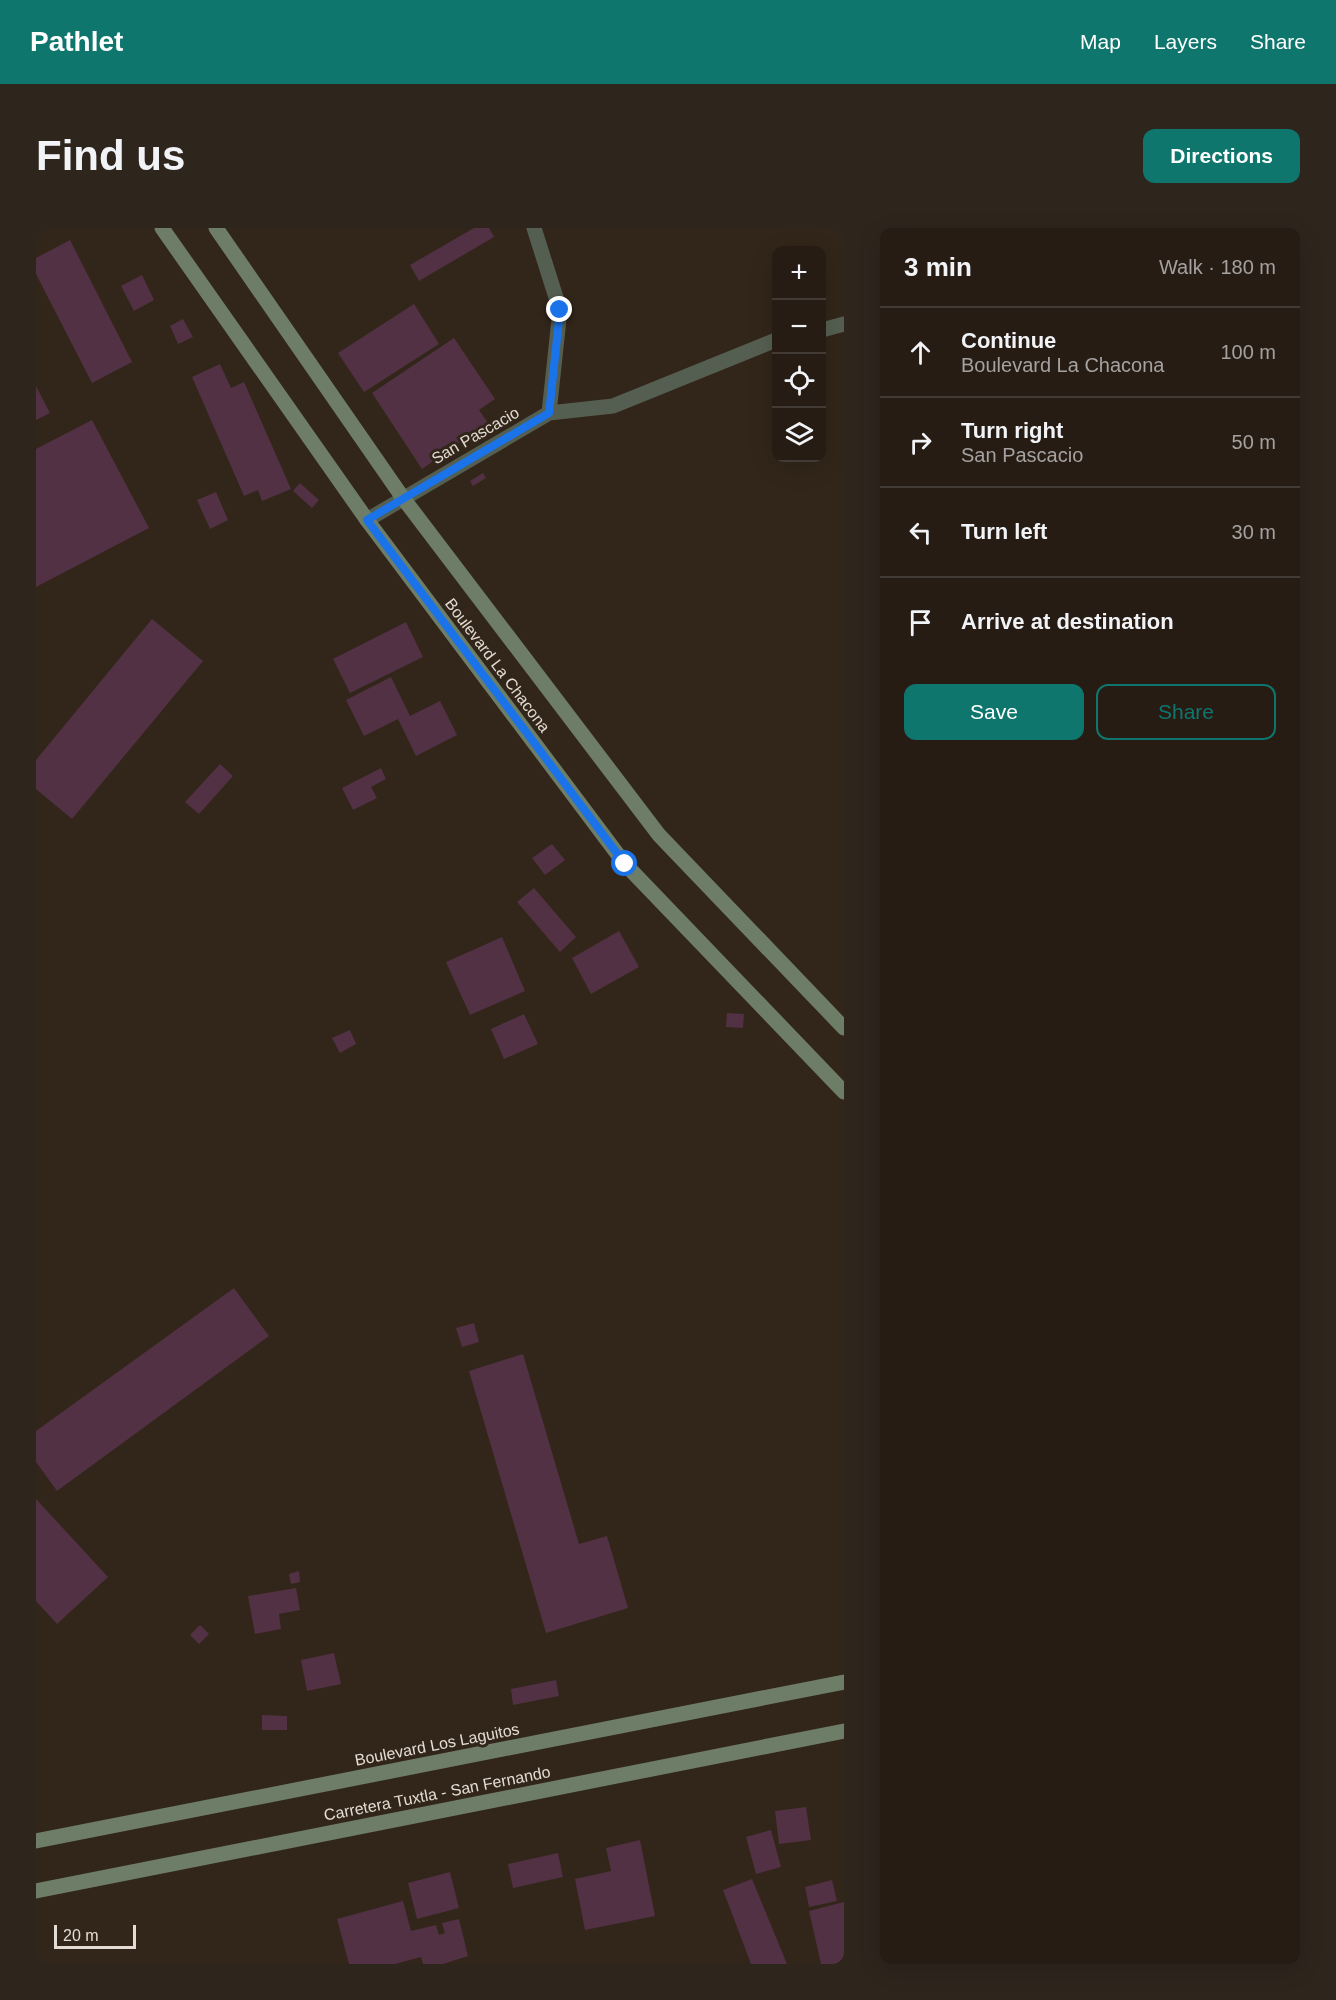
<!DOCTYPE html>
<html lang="en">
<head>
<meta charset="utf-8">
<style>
  :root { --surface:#261c14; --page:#2e251d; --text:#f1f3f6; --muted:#a4a1a0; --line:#423a34; --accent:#0f766e }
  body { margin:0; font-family:Arial,sans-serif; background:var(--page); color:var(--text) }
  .controls { position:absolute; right:18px; top:18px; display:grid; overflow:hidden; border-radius:12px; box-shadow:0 6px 24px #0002 }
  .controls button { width:54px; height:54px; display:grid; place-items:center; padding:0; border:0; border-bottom:2px solid var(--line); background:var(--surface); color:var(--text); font:30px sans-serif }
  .scale { position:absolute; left:18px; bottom:15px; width:82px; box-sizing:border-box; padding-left:6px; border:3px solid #e4dcd4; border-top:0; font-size:16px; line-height:21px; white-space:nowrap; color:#e4dcd4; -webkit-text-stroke:4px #32261a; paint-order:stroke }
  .stop { position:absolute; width:18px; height:18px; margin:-14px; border:4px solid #1a73e8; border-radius:50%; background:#fff }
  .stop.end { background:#1a73e8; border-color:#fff; box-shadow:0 2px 6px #0008 }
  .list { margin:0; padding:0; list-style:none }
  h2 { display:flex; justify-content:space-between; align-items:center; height:78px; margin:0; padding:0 24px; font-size:26px }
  h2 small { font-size:20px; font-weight:400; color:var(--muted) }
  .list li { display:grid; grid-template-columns:39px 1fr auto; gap:18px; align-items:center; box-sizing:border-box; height:90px; padding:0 24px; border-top:2px solid var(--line) }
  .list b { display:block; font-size:22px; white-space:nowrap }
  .list p { margin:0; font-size:20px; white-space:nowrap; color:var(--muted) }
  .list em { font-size:20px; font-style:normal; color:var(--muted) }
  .actions { display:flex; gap:12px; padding:18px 24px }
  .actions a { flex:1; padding:14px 0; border:2px solid var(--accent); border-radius:12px; text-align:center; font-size:21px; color:var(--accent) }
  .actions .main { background:var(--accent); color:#fff }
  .icon { flex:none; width:33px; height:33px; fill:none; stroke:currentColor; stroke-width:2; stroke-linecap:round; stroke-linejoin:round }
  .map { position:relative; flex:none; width:808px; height:1736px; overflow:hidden; border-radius:12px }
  header { display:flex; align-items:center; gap:36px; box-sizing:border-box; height:84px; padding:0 30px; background:var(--accent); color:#fff }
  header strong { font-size:28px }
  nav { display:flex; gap:33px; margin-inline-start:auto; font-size:21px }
  .intro { display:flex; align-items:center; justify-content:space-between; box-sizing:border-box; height:144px; padding:0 36px }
  h1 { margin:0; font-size:42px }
  .button { padding:15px 27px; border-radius:12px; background:var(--accent); color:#fff; font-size:21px; font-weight:700 }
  main { display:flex; gap:36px; padding:0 36px }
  aside { flex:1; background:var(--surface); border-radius:12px; box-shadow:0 6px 24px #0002 }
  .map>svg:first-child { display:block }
</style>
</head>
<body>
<header>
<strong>Pathlet</strong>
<nav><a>Map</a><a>Layers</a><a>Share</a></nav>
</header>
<div class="intro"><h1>Find us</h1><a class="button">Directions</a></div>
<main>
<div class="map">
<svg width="808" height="1736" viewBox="0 0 808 1736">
  <rect width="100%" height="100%" fill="#32261a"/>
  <!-- building -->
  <g fill="#513143">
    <polygon points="438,0 453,0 458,9 383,53 374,37"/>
    <polygon points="34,12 96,134 56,155 0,46 0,30"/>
    <polygon points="106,47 118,72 98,83 85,58"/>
    <polygon points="378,76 403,116 328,164 302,125"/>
    <polygon points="147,91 157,109 142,116 134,98"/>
    <polygon points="418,110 459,171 443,182 452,195 386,241 336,165"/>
    <polygon points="184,136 195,160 208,154 255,261 226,273 222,262 208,268 156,149"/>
    <polygon points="0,158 14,185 0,192"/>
    <polygon points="56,192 113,300 0,359 0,221"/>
    <polygon points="447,245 450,250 437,258 434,253"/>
    <polygon points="264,255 283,272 276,280 257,263"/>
    <polygon points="180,264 192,292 174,301 161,272"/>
    <polygon points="116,391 167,433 36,591 0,561 0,532"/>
    <polygon points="370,394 387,429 314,465 297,431"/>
    <polygon points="355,449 374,488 404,473 421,507 380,528 362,491 328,508 310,472"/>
    <polygon points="184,536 197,548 163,586 149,574"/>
    <polygon points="345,540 350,551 335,559 341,570 317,582 306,560"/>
    <polygon points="516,616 529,632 509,647 496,630"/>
    <polygon points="498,660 540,709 524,724 481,674"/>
    <polygon points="583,703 603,739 555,766 536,730"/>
    <polygon points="466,709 489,763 434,787 410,734"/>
    <polygon points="691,785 708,786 707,800 690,799"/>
    <polygon points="488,786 502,816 468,831 455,801"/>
    <polygon points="314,802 320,816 304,825 296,810"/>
    <polygon points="198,1060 233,1108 21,1263 0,1234 0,1203"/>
    <polygon points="438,1095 443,1114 426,1119 420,1100"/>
    <polygon points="487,1126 543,1316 571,1308 592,1380 510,1405 433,1143"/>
    <polygon points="0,1271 72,1349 21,1396 0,1373"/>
    <polygon points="263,1343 264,1354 255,1356 253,1346"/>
    <polygon points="260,1360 264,1382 243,1386 245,1401 219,1406 212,1368"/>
    <polygon points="164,1397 173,1406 163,1416 154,1407"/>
    <polygon points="298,1425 305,1456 271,1463 265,1432"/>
    <polygon points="520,1452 523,1468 477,1477 475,1461"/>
    <polygon points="226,1487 251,1488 251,1502 226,1502"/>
    <polygon points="770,1579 775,1612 743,1616 739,1583"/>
    <polygon points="735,1602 745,1639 720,1646 710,1609"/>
    <polygon points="604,1612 619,1688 549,1702 539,1651 575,1643 570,1620"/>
    <polygon points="522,1625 527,1649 477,1660 472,1636"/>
    <polygon points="414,1644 423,1680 381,1691 372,1655"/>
    <polygon points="716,1651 751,1736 715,1736 687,1662"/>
    <polygon points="796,1652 801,1673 773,1679 769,1659"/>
    <polygon points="367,1673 375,1703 400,1697 403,1707 409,1705 406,1695 423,1691 432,1728 407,1736 387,1736 385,1729 359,1736 313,1736 301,1691"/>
    <polygon points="808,1674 808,1736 785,1736 773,1683"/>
  </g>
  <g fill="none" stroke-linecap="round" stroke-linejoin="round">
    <!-- street -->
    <g stroke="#555f51" stroke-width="15">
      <polyline points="498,0 524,82 513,185"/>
      <polyline points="786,102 808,96"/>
      <polyline points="331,292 513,185 577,178 740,112"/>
    </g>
    <!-- secondary -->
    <g stroke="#6e7d68" stroke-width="15">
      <polyline points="126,0 331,292 589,636 808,864"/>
      <polyline points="180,0 367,270 623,607 808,800"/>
      <polyline points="0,1613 808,1454"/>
      <polyline points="0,1663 808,1503"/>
    </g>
  </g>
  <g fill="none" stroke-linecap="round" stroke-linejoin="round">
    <!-- route -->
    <polyline stroke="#1a73e8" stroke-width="8" points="524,82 513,185 331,292 589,636"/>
  </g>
  <g text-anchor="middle" stroke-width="6" stroke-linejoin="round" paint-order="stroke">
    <!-- street labels -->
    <g font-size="16" fill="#e4dcd4" stroke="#32261a">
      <text transform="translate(439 207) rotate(-30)" y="6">San Pascacio</text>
      <text transform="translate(462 437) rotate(53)" y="6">Boulevard La Chacona</text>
      <text transform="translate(401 1516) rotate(-11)" y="6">Boulevard Los Laguitos</text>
      <text transform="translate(401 1565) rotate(-11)" y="6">Carretera Tuxtla - San Fernando</text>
    </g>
  </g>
</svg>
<div class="controls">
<button>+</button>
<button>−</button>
<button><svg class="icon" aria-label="locate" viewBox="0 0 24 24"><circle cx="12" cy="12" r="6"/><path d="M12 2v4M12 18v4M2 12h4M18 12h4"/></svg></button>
<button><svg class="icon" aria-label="layers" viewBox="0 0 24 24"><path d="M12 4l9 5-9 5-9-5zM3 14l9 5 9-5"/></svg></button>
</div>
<div class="scale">20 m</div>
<div class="stop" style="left:589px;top:636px"></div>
<div class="stop end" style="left:524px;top:82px"></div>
</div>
<aside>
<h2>3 min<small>Walk · 180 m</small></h2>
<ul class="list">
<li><svg class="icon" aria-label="ahead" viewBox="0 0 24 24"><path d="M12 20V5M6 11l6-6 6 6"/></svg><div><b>Continue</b><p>Boulevard La Chacona</p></div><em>100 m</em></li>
<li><svg class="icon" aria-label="right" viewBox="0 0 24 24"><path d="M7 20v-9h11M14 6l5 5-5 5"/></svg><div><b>Turn right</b><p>San Pascacio</p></div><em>50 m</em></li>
<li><svg class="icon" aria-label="left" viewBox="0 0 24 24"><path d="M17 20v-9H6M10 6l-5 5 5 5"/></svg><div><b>Turn left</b></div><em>30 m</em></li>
<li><svg class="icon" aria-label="arrive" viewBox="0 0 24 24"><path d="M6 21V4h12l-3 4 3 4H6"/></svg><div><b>Arrive at destination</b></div></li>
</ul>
<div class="actions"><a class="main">Save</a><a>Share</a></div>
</aside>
</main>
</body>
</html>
